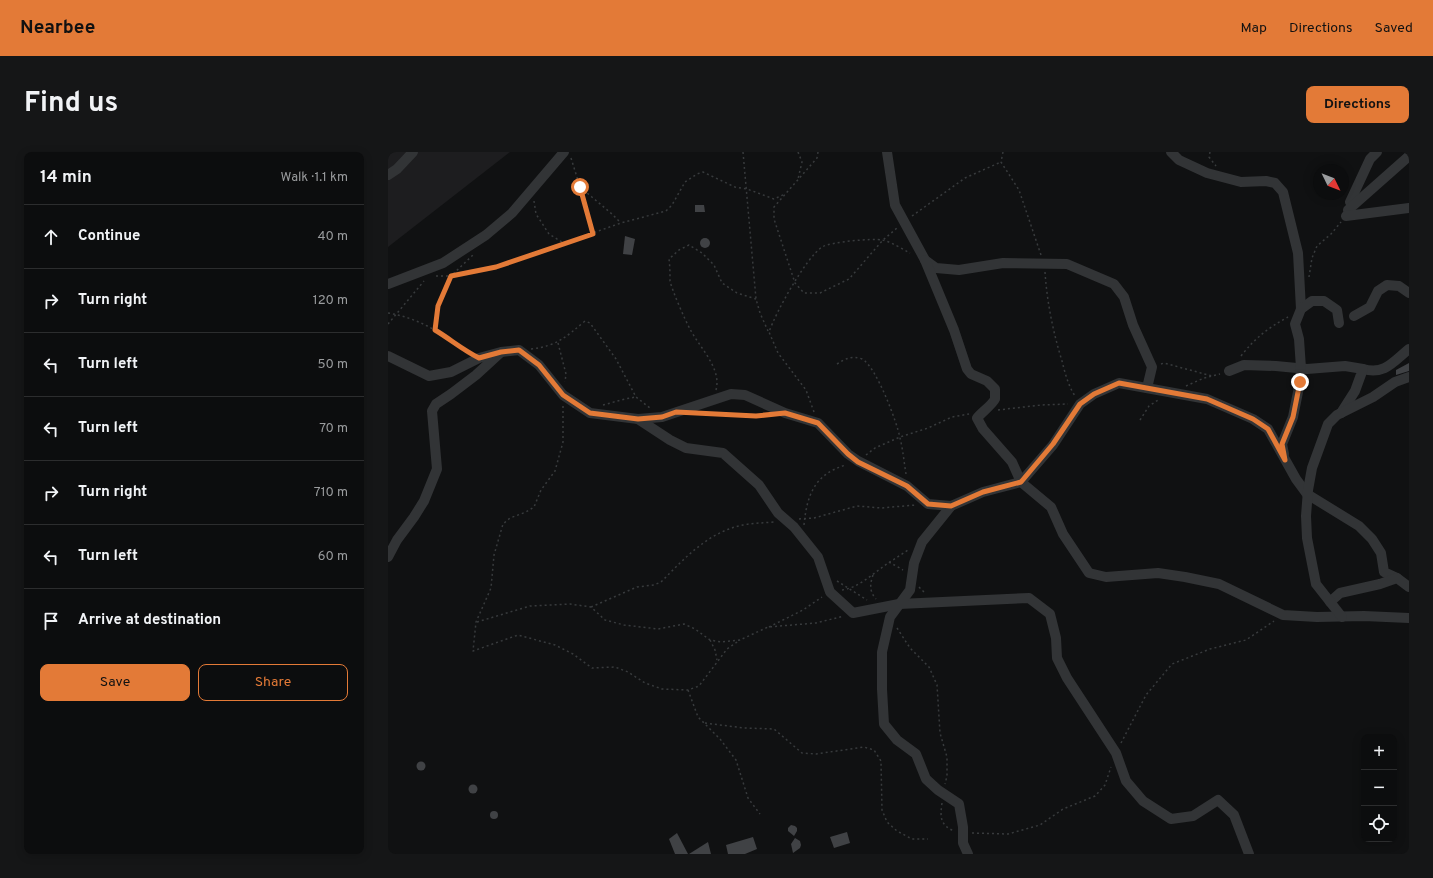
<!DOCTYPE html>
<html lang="en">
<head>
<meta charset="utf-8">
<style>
  :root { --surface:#0c0d0e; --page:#151617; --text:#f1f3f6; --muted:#9a9c9e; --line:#2c2d2e; --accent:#e37a37 }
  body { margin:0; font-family:Overpass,sans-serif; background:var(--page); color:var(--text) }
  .controls { position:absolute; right:12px; bottom:12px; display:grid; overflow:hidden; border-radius:8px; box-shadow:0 2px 10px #0003 }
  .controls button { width:36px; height:36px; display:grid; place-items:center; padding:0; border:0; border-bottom:1px solid var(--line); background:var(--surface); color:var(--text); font:20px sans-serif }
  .compass { position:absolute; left:925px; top:12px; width:36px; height:36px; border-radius:50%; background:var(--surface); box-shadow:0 2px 10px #0003; rotate:133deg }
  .stop { position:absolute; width:12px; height:12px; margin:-9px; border:3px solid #e37a37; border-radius:50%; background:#fff }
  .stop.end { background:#e37a37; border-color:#fff; box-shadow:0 1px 4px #0008 }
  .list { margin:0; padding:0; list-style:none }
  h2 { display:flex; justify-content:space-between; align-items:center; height:52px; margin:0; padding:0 16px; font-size:17px }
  h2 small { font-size:13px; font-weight:400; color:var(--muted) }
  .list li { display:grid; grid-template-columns:26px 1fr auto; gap:12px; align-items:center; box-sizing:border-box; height:64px; padding:0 16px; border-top:1px solid var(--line) }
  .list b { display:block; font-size:15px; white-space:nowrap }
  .list em { font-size:13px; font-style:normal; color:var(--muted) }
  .actions { display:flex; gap:8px; padding:12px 16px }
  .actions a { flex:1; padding:9px 0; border:1px solid var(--accent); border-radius:8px; text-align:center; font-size:14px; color:var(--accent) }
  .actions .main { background:var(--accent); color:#111 }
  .icon { flex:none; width:22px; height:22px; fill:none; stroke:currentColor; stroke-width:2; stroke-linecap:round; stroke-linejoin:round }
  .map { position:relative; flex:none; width:1021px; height:702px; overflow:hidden; border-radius:8px }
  header { display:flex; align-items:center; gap:24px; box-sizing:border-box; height:56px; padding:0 20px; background:var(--accent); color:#111 }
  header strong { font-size:19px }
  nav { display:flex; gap:22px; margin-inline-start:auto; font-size:14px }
  .intro { display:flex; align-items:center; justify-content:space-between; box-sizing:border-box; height:96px; padding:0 24px }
  h1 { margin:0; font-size:28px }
  .button { padding:10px 18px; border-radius:8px; background:var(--accent); color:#111; font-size:14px; font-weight:700 }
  main { display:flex; gap:24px; padding:0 24px }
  aside { flex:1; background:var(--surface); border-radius:8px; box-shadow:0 2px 10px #0003 }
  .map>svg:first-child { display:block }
</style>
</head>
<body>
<header>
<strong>Nearbee</strong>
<nav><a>Map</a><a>Directions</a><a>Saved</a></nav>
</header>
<div class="intro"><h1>Find us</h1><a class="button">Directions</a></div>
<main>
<aside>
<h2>14 min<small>Walk · 1.1 km</small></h2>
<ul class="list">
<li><svg class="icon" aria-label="ahead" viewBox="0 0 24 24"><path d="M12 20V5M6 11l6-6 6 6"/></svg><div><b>Continue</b></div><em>40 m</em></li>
<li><svg class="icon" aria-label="right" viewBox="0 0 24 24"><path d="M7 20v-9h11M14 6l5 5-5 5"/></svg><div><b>Turn right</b></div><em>120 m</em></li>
<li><svg class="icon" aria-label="left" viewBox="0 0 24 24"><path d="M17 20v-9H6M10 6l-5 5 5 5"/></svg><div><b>Turn left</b></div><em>50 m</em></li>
<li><svg class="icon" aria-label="left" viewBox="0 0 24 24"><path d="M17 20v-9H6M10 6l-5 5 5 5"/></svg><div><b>Turn left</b></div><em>70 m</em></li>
<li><svg class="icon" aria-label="right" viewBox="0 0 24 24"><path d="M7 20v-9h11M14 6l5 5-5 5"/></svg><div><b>Turn right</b></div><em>710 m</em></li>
<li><svg class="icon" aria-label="left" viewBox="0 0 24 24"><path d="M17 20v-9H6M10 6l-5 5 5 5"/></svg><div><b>Turn left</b></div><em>60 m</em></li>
<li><svg class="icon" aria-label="arrive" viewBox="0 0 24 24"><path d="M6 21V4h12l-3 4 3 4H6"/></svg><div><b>Arrive at destination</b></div></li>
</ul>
<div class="actions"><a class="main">Save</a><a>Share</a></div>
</aside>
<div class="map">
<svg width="1021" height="702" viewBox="0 0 1021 702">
  <rect width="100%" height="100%" fill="#101112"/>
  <!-- built -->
  <polygon fill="#1d1d1f" points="0,0 122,0 0,95"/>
  <!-- building -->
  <g fill="#404245">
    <polygon points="307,53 316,53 317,60 307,60"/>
    <polygon points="237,84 247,87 244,103 235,102"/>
    <circle cx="317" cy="91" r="5"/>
    <polygon points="1021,211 1021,219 1008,223 1008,218"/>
    <circle cx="33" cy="614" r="4.5"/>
    <circle cx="85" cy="637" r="4.5"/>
    <circle cx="106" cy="663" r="4"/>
    <polygon points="403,673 407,674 409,676 409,679 406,684 400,679 400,676"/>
    <polygon points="459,680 462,691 446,696 442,685"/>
    <polygon points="289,681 300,702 287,702 281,687"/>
    <polygon points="365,685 369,697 357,702 340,702 338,693"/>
    <polygon points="407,686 412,689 413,693 412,696 405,701 403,692"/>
    <polygon points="320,690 323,702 301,702"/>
  </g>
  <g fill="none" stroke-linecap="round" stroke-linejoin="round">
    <!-- path -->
    <g stroke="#383b3d" stroke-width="1.5" stroke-dasharray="2 3" stroke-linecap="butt">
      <polyline points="355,0 368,147 372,161 380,179"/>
      <polyline points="410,0 414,10 410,27"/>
      <polyline points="430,0 429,6 386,55 386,67 407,131 416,141 432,141 461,127 495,88 509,76"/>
      <polyline points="615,0 613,10 631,38 653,103"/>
      <polyline points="822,0 821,5 828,14"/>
      <polyline points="183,6 192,35 224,62 233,71"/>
      <polyline points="192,35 204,82"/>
      <polyline points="146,49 148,62 161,82 177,92"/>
      <polyline points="524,64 577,26 613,10"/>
      <path d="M657 120C659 150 665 180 674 209 677 221 680 233 687 244"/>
      <polyline points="48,124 63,124 108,115 233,71 278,59 284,53 297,30 309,22 315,20 347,35 359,37 386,47 397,42"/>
      <polyline points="921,125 924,106 929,94 943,82 953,70"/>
      <path d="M0 161C31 166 56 182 80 201"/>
      <polyline points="0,172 36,129"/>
      <polyline points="47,178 50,154 63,124 86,102"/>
      <polyline points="170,191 178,222 177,230"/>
      <path d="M143 197C169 194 178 185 197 169L202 171 228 207 248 245 262 256"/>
      <path d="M853 204C867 186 880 176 900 165"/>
      <path d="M449 212C457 207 464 203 474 207 488 214 509 270 512 286 515 298 516 310 518 322"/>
      <polyline points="773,212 776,211 824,224"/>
      <polyline points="798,234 816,226 832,222"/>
      <path d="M328 238C334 216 311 195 302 177 297 168 284 138 282 129 282 122 282 114 281 107L291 98 301 93 314 101 326 113 334 131 349 141 368 147"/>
      <polyline points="215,253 237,247 248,245"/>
      <polyline points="175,254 175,290 167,319 153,338 146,355 138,360 122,366 115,372 106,403 103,436 88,470 85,499 130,483 167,493 185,502 204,516 227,515 240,520 257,531 274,537 300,538 311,534 339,497 352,488"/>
      <polyline points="610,258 653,253 680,252"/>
      <path d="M426 260 418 238 390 201 381 180C388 160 417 107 434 95 442 90 485 86 494 88 504 90 514 97 522 101"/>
      <polyline points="317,261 368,264 377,263"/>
      <polyline points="752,268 761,254 770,248"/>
      <polyline points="478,303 487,296 512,285 540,276 564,265 581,262"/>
      <polyline points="411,367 426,366 469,354 493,356 528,353"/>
      <path d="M416 373C419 342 427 322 458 313"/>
      <polyline points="501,410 515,418"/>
      <path d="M485 423C482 432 481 439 488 447"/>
      <polyline points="449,429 479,448"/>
      <polyline points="531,435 537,441"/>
      <path d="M454 438C473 435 486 420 502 410 508 406 514 402 520 398"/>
      <path d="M203 455 249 435 266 433 273 430C297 406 320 380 355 373 365 371 375 371 386 370"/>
      <polyline points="89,470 142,454 182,452 203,455 217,468 236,473 270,477 296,472 307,477 322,488 333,490 352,488 380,475 428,471 456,464"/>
      <polyline points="381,475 415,458 434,445"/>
      <polyline points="509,476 522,496 541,515 549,533 552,581 559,605 559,624 557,632"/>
      <polyline points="322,488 327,498 329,508"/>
      <polyline points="300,538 310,565 332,587 348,608 360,646 372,662"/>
      <polyline points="317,571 356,576 386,577 414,601 428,602 476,595 486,598 493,609 494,658 499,670 509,679 524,687 540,687"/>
      <polyline points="733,591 758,543 784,512 822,497 858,488 886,469"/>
      <path d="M554 651C552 665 552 673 566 679"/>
      <polyline points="584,681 620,682 652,673 675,657 707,644 717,633 723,615"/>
    </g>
    <!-- minor -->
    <g stroke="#323436" stroke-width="10">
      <polyline points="499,0 507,53 537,108 548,116 571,118 615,111 679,112 726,132 736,145 745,173 764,215 759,236"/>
      <polyline points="783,0 791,8 819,21 853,30 878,29 887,31 895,40 910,101 913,157"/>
      <polyline points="0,23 9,17 25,0"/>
      <polyline points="962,50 982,7 989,0"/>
      <polyline points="960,58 1021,4"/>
      <polyline points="958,64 1021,56"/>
      <path d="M537 108 566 178 579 217 583 222 599 229 607 237C607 240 607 245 607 247 605 252 593 261 589 266L595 277 624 310 633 330 665 293 692 252 706 242 731 231 819 247 865 267 880 277 908 327 919 342 971 374 984 387 993 401 996 420 1009 426"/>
      <polyline points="0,132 55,111 98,83 124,61 176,0"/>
      <polyline points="966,164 982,155 990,139 999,133 1011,134 1021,141"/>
      <polyline points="0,204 41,224 63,220 91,206 113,200 131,198 151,213 175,243 202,261 250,267 274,265 343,242 357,243 397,261 430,271 460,302 470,309 519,334 540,352 563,354 595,340 633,330 663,355 675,382 701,421 718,425 770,421 797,425 831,432 895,463 929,465 976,464 1021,466"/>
      <path d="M975 217C997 223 1005 210 1021 197"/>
      <polyline points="841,219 856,213 888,214 919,217 957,214 975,217 967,239 953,261"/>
      <polyline points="250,267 282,288 298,296 335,301 371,333 390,361 406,375 430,405 442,440 465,461 511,452 641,446 662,462 668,486 669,506 679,526 728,601 738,629 755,649 783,667 805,664 830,648 846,663 861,702"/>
      <polyline points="896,302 894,292 905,265 912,230 913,216 911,187 907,172 913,157 924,149 936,149 949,158 951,171"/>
      <polyline points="563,354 534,390 526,411 522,438 502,465 494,500 494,537 496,572 509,588 528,602 538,627 550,638 571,652 575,675 575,691 580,702"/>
      <polyline points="0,405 9,388 26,365 36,349 49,317 44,259 48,252 63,242 88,223 112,201"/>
      <polyline points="942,450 952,441 992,432 1009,426 1021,435"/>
      <polyline points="954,465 928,432 919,386 918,364 920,338 924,316 940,272 949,263 985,245 1007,230 1021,225"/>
    </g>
  </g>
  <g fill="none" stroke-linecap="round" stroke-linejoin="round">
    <!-- route -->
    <path stroke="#e37a37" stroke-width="5" d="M192 35 205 82 108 115 63 124 50 154 47 178C62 187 75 198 91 206L113 200 131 198 151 213 175 243 202 261 250 267 274 265 288 260 368 264 397 261 430 271 460 302 470 310 519 334 540 352 563 354 595 340 633 330 665 292 692 252 706 242 731 231 819 247 865 267 880 277 897 308 894 292 905 265 912 230"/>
  </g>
</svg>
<div class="controls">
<button>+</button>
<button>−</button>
<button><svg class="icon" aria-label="locate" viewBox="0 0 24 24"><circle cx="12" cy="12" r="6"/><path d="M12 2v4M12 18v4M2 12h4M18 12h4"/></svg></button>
</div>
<svg class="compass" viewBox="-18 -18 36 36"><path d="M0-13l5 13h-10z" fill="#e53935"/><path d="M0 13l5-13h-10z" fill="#9a9c9e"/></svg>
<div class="stop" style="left:192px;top:35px"></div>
<div class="stop end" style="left:912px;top:230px"></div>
</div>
</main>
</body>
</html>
